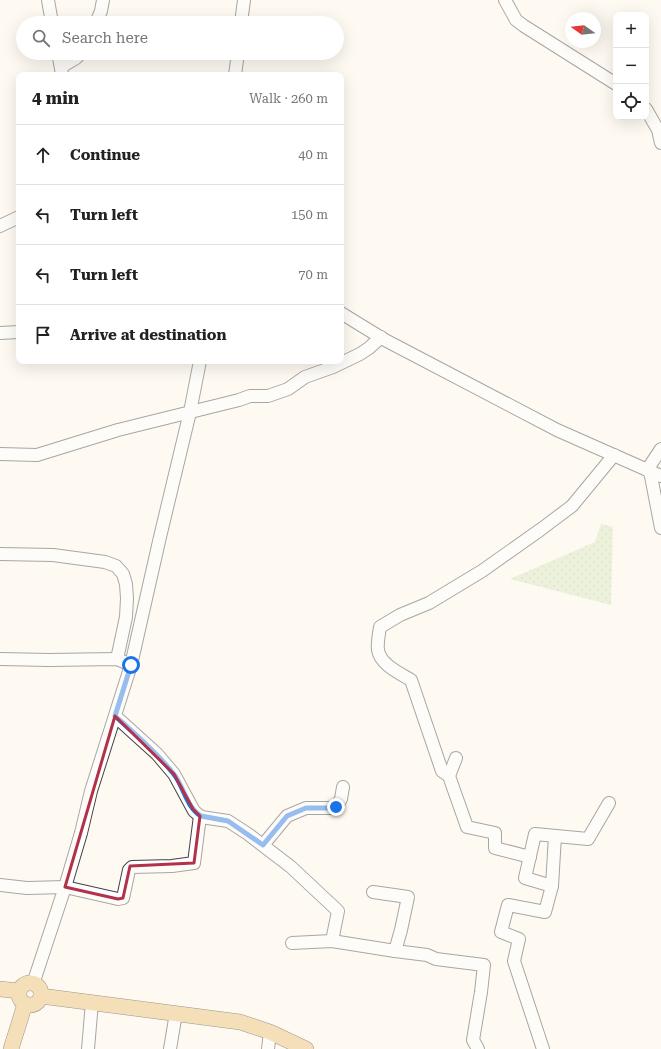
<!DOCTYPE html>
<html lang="en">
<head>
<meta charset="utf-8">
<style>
  :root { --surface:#fff; --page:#f6f6f6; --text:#222; --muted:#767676; --line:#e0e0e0 }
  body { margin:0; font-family:"Roboto Serif",serif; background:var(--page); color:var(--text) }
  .controls { position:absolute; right:12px; top:12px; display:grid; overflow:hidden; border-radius:8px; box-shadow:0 4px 16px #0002 }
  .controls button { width:36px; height:36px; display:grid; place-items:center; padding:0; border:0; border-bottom:1px solid var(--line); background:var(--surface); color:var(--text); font:20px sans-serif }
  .compass { position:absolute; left:565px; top:12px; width:36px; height:36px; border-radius:50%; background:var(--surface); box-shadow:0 4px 16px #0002; rotate:285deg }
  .stop { position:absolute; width:12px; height:12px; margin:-9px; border:3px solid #1a73e8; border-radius:50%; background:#fff }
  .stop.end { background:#1a73e8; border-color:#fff; box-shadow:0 1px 4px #0008 }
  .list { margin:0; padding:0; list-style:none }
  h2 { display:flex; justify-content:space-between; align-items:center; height:52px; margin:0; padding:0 16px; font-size:17px }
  h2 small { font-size:13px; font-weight:400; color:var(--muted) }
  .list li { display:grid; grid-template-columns:26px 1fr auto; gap:12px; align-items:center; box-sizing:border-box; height:60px; padding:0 16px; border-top:1px solid var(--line) }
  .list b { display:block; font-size:15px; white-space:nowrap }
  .list em { font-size:13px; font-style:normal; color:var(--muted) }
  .icon { flex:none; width:22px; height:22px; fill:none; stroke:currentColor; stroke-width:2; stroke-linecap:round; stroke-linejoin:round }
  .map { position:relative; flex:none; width:661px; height:1049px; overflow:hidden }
  .search { position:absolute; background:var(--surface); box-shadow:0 4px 16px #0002; left:16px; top:16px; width:328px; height:44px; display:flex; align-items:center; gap:10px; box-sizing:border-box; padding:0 14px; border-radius:22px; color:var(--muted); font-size:15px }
  .panel { position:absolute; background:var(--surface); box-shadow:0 4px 16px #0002; left:16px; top:72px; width:328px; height:292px; border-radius:8px }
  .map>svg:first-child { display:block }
</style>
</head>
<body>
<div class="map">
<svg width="661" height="1049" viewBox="0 0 661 1049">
  <defs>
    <pattern id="grass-dots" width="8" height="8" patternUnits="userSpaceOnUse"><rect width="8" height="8" fill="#d7e6be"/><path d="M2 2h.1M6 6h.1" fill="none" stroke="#b7c4a2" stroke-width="1.8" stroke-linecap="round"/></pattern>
  </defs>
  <rect width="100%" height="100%" fill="#fefaf2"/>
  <!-- grass -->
  <polygon fill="url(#grass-dots)" points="601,524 613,527 611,605 510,579 595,542"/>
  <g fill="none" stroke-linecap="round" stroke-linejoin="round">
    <!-- minor casing -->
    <g stroke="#424242" stroke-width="14">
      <g id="minor">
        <polyline points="48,0 52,23"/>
        <polyline points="505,0 516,20 524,26 616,84"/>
        <polyline points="96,23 101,11 103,0"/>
        <polyline points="241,23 244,0"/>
        <polyline points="58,53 62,74"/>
        <polyline points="61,67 76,58 81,53"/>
        <polyline points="235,75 238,53"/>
        <polyline points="646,109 658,130 661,143"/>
        <polyline points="0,226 19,217"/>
        <polyline points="341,313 385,340 557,430 661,476"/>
        <polyline points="0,333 19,332"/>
        <polyline points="0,454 37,455 118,430 239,400 250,396 268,396 288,389 305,377 333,367 360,354 369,348 381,337"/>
        <polyline points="647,470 661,449"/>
        <polyline points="650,471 661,528"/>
        <polyline points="0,554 53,555 105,562 116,566 123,574 126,584 127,598 126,617 117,659"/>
        <polyline points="0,659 49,660 117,659 124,662"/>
        <polyline points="115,716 157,754 174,774 194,811 201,817 228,821 248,834 291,867 338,911 332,941"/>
        <polyline points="456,758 449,776 467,827 495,833 495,848 530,857"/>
        <path d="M449 776 442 771 411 680C399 673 380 664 378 650 377 643 379 634 380 627L400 615 429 603 482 571 540 530 572 506 614 455"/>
        <polyline points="263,845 287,816 306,808 329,808 336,807 341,799 343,787"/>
        <polyline points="0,885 27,888 65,887 118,899 123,898 129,870 132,867 172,866 194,863 200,816"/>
        <polyline points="552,886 555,836"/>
        <polyline points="373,892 408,897 401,930 395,951"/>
        <polyline points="292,943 332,941 395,951 427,955 436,959 484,965 481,992 473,1040 478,1049"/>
        <polyline points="33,984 65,887 81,833 91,791 131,665 160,537 190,412 200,361"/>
        <polyline points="88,1049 92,1002"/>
        <polyline points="170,1049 176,1013"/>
        <polyline points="268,1049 270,1032"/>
        <polyline points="543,1049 514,961 519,939 501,932 508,905 545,912 552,886 525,878 535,834 588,839 609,803"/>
      </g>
    </g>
    <!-- major casing -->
    <g stroke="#202020" stroke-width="16">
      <g id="major">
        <circle cx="30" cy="994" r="11"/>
        <polyline points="0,989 19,991"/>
        <polyline points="41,996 240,1022 270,1032 306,1049"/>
        <polyline points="11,1049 25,1004"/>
      </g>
    </g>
    <!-- minor -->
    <use href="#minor" stroke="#fff" stroke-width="12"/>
    <!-- major -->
    <use href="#major" stroke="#ecbf73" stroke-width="15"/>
  </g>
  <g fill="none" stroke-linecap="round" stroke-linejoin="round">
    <!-- route -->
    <path stroke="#1a73e8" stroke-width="5" d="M131 665 115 716C135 734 156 752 173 773 184 786 186 807 201 816L228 821 263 845 287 816 306 808H329L336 807"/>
  </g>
  <!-- marked area -->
  <path d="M0 0H661V1049H0ZM115 716 174 774 193 809 200 816 194 863 130 866 123 898 118 899 65 887Z" fill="#fefaf2" fill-opacity=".55" fill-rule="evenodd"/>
  <path fill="none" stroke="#b23349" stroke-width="3" stroke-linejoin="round" d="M115 716 174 774 193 809 200 816 194 863 130 866 123 898 118 899 65 887Z"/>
</svg>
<div class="controls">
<button>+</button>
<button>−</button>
<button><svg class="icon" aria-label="locate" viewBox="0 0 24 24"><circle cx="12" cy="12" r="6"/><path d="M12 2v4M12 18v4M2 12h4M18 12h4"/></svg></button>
</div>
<svg class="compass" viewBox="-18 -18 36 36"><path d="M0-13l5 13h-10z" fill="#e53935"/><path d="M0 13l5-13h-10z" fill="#767676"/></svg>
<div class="stop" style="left:131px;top:665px"></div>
<div class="stop end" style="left:336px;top:807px"></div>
<div class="search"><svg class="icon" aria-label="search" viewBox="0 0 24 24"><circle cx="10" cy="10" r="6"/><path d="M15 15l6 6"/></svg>Search here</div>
<section class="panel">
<h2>4 min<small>Walk · 260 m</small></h2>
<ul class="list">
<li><svg class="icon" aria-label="ahead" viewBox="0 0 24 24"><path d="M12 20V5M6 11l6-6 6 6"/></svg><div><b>Continue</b></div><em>40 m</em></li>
<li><svg class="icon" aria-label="left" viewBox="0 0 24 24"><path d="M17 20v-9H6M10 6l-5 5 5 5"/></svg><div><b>Turn left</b></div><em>150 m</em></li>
<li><svg class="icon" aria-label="left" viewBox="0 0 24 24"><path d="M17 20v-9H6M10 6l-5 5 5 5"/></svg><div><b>Turn left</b></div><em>70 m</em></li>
<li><svg class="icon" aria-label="arrive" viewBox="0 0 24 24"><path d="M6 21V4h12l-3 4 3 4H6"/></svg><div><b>Arrive at destination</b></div></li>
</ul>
</section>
</div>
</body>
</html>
